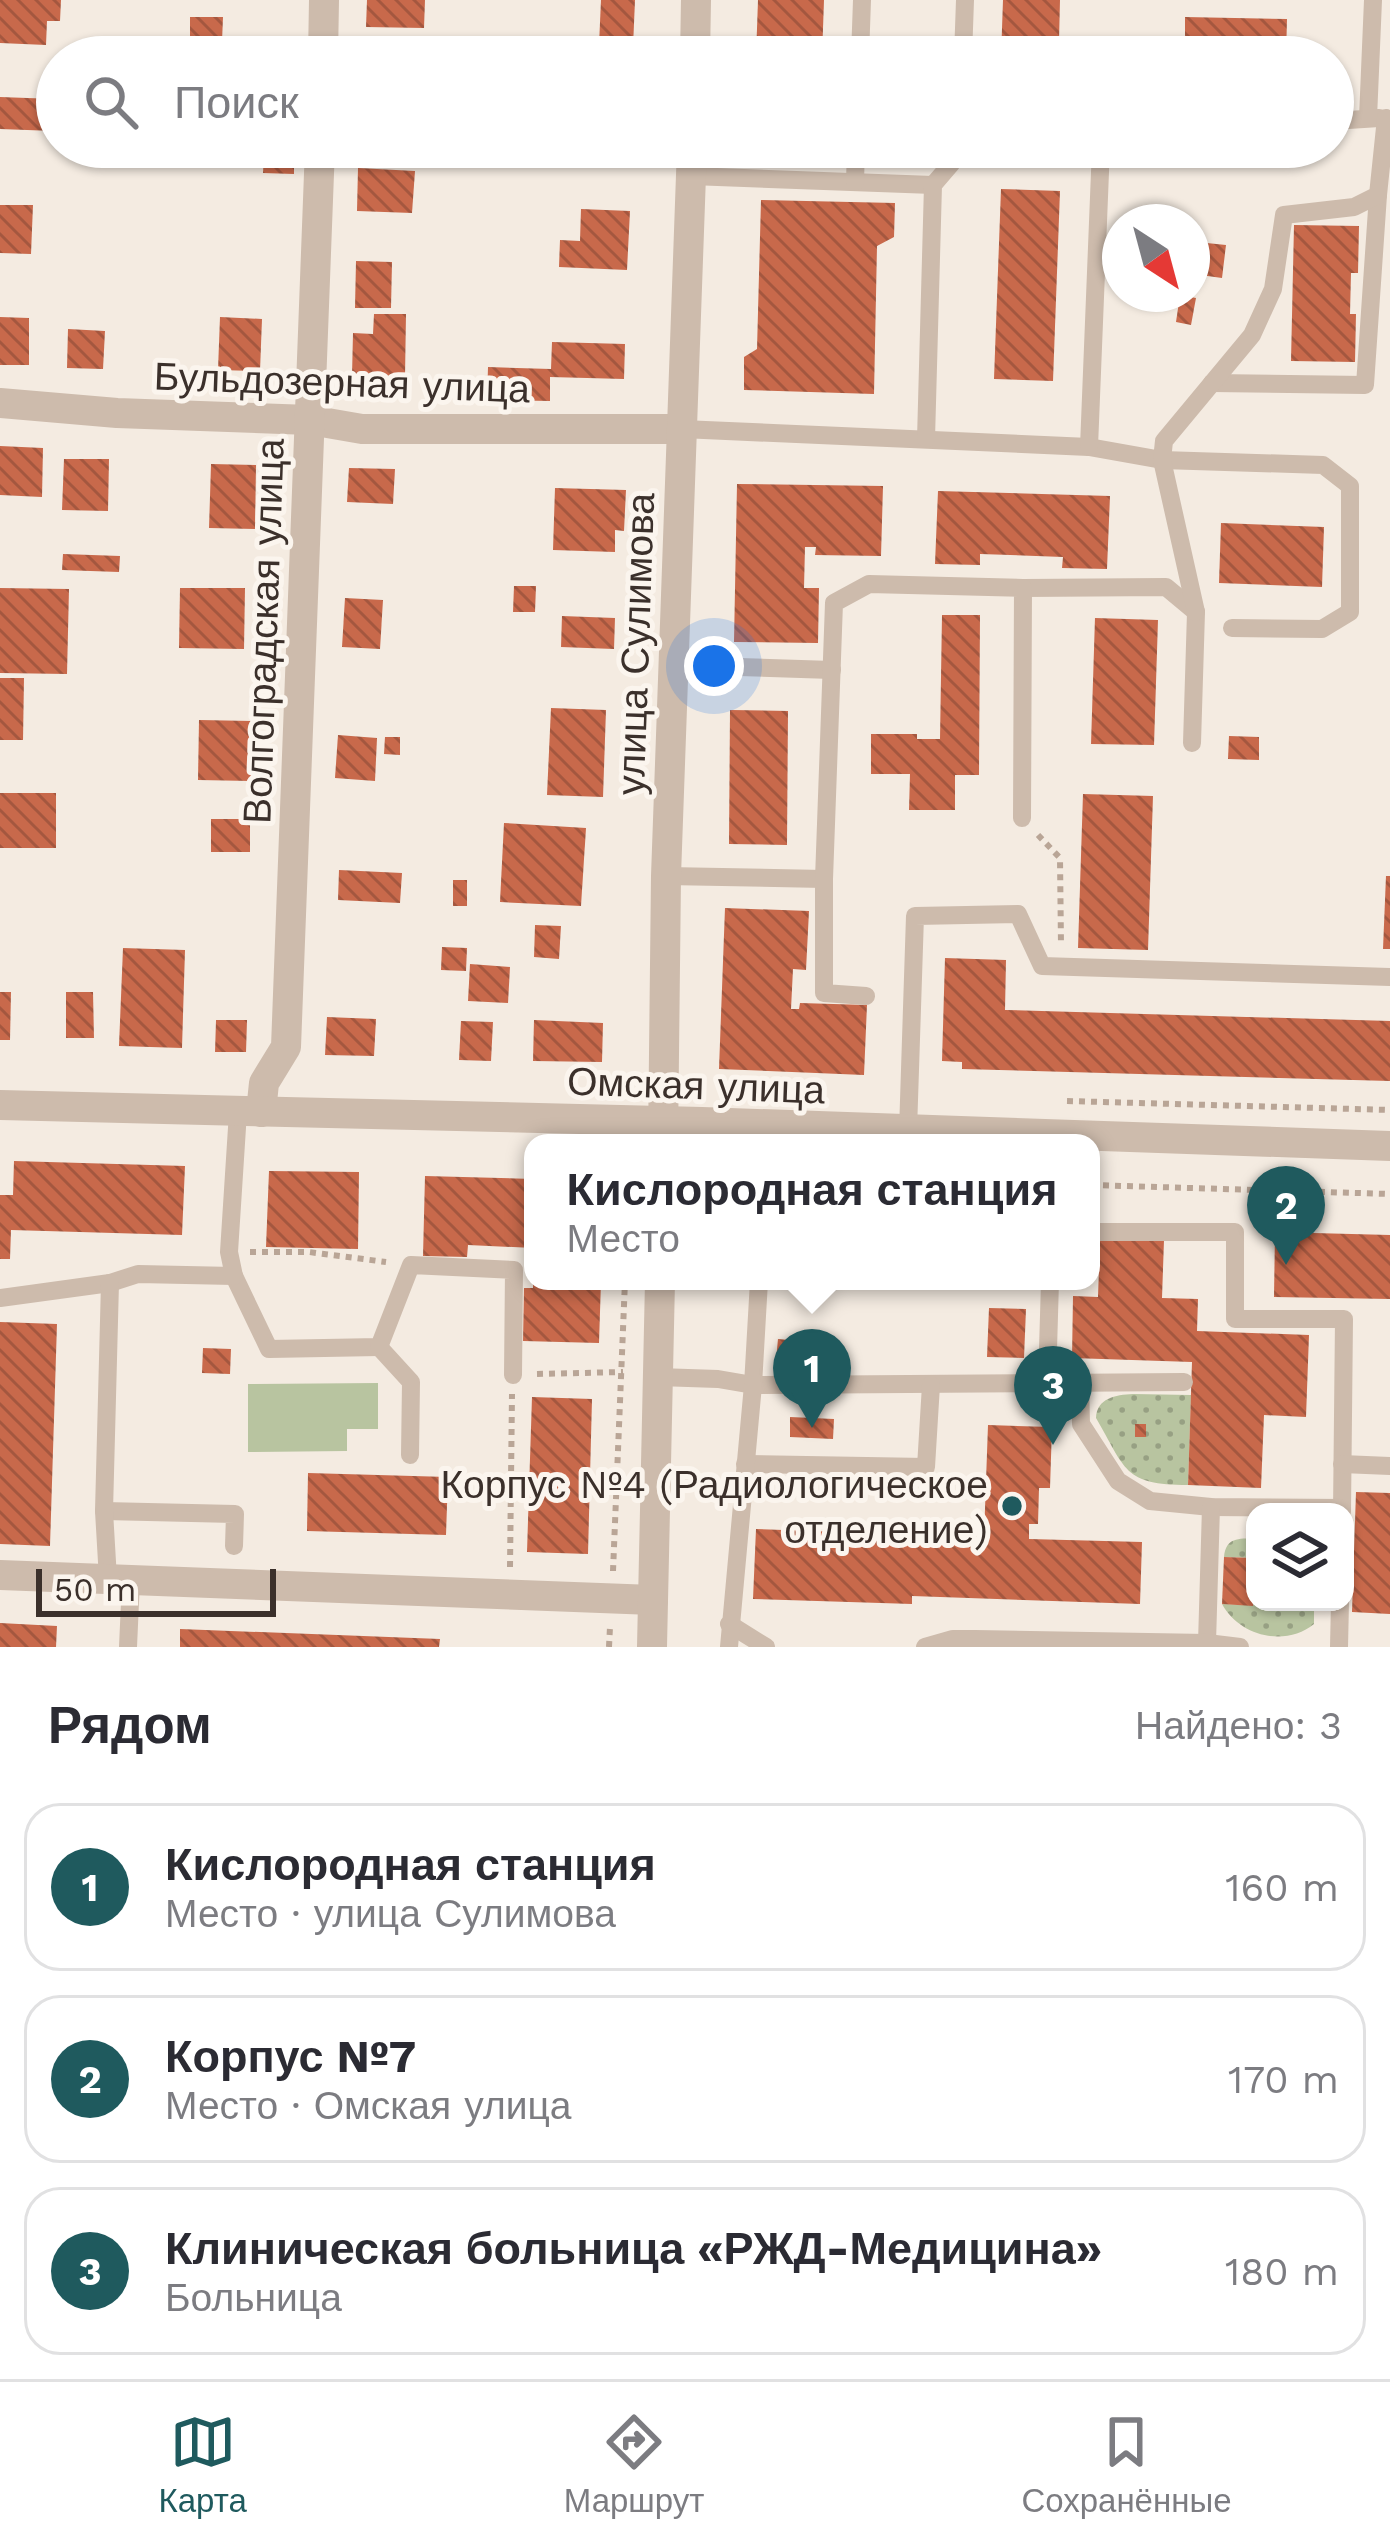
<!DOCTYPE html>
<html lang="ru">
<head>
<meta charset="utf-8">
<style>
  :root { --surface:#fff; --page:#f7f7f7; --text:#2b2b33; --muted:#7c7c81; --line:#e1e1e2; --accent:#1f5a5e }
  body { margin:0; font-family:"Work Sans",sans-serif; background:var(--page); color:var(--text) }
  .controls { position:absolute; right:36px; bottom:36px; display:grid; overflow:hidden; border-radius:24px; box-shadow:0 3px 9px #0004 }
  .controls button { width:108px; height:108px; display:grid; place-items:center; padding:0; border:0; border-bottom:3px solid var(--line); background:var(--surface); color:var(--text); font:60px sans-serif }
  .compass { position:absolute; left:1102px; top:204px; width:108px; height:108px; border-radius:50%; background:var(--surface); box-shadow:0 3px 9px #0004; rotate:144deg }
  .scale { position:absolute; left:36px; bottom:30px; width:240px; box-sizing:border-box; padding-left:12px; border:6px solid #3b302b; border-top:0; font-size:33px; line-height:42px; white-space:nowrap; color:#3b302b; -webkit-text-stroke:9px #fbf5ee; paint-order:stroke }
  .you { position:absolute; left:714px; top:666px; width:42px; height:42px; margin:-30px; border:9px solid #fff; border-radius:50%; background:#1a73e8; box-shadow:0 0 0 18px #1a73e833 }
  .badge { display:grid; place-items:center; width:78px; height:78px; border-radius:50%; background:var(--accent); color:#fff; font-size:39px; font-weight:700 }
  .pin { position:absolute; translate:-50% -99px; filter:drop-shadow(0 3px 6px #0008) }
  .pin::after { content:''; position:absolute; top:63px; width:42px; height:36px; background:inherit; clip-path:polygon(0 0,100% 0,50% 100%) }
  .popup { position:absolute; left:524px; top:1134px; width:576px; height:156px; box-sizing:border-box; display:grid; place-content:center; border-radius:24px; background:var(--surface); filter:drop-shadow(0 3px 9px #0005); font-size:39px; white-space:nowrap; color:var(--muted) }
  .popup b { font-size:45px; color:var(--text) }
  .popup::after { content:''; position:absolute; left:50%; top:100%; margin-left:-24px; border:24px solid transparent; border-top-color:var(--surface) }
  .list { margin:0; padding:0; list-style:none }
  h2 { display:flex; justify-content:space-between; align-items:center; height:156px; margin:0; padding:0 48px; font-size:51px }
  h2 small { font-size:39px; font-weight:400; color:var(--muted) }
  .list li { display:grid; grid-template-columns:78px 1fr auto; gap:36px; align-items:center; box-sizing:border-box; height:168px; margin:0 24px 24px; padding:0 24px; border:3px solid var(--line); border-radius:36px }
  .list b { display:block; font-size:45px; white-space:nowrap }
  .list p { margin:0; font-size:39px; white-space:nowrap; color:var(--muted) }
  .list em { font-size:39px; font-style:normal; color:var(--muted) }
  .icon { flex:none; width:66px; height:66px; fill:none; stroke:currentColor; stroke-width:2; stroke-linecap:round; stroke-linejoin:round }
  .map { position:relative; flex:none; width:1390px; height:1647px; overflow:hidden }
  .search { position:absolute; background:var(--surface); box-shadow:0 3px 9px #0004; left:36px; right:36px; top:36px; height:132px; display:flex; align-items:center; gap:30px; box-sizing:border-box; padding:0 42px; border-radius:66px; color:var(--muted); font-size:45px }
  .sheet { height:732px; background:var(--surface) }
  nav { display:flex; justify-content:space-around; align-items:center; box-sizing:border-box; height:168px; border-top:3px solid var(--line); background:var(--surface); font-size:33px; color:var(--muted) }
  nav a { display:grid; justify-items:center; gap:6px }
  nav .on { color:var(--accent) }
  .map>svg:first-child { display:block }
</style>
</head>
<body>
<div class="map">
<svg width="1390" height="1647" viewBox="0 0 1390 1647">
  <defs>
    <pattern id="grass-dots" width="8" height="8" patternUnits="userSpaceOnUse" patternTransform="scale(3)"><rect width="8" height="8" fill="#b8c4a0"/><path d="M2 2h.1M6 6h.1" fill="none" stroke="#97a083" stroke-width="1.8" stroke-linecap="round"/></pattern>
    <pattern id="building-back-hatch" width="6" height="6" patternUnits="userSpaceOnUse" patternTransform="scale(3)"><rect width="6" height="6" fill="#c8694b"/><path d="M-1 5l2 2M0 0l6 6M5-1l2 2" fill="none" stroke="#a4573f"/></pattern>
  </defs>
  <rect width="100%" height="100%" fill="#f4ebe1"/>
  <!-- grass -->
  <g fill="url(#grass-dots)">
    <path d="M1133 1394 1191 1395 1188 1485C1123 1485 1126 1469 1096 1418 1097 1398 1115 1395 1133 1394Z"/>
    <path d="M1255 1538V1602H1314V1624C1286 1647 1240 1637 1222 1604L1253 1605 1255 1558 1224 1557C1226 1537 1238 1539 1255 1538Z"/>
  </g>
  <!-- pitch -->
  <polygon fill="#b8c4a0" points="378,1383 378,1429 347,1429 347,1451 248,1452 248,1384"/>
  <!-- building -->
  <g fill="url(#building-back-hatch)">
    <polygon points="0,0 61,0 60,21 47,21 46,45 0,43"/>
    <polygon points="367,0 425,0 424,28 366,27"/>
    <polygon points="601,0 635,0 633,47 599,45"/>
    <polygon points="758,0 824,0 822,57 756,57"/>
    <polygon points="1003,0 1060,0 1059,41 1185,45 1185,17 1287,19 1286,57 1001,57"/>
    <polygon points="190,17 223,17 222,42 190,41"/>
    <rect x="371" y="48" width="32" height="9"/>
    <polygon points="0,97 55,99 54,131 0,129"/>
    <polygon points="753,147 819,147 818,167 752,165"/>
    <polygon points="264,154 294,155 294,174 263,173"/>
    <polygon points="358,168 415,171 412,213 357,211"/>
    <polygon points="1001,189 1060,191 1053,381 994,379"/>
    <polygon points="761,200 895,203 894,237 877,246 874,394 744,390 744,357 757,349"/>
    <polygon points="0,205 33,205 31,254 0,253"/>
    <polygon points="581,209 630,211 627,270 559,267 560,240 580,241"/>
    <polygon points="1294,225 1359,226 1358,273 1351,273 1350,314 1356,314 1355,362 1291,361"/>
    <polygon points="1197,242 1226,245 1222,278 1193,274"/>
    <polygon points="356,261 392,262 391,308 355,308"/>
    <polygon points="1180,295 1196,298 1191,325 1176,322"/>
    <polygon points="374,314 406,314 405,377 352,376 353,333 373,334"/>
    <polygon points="0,317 29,318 29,365 0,365"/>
    <polygon points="220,317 262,319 260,371 218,370"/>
    <polygon points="68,329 105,331 103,369 67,368"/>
    <polygon points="552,342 625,344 624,379 550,377 550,401 487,400 488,367 551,369"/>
    <polygon points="0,446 43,448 42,497 0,495"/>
    <polygon points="64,459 109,459 108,511 62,510"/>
    <polygon points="211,464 256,465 255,529 209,528"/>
    <polygon points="349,468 395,469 393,504 347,502"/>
    <polygon points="737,484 883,486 881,556 815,555 816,547 805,547 804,588 819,588 818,643 734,642"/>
    <polygon points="555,488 626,490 624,531 615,530 615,552 553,550"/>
    <polygon points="938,491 1110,496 1107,569 1062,568 1063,557 980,554 980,565 935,564"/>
    <polygon points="1221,523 1324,527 1322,587 1219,583"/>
    <polygon points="63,554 120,556 119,572 62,570"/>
    <polygon points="514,586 536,586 535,612 513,612"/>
    <polygon points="0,588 69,589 67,674 0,673"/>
    <polygon points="180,588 245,588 244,649 179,648"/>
    <polygon points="345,598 383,600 380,649 342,647"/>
    <polygon points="942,615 980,615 979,775 955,775 955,810 909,810 910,774 871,774 871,734 917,734 917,739 940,739"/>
    <polygon points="562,616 615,618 614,649 561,647"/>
    <polygon points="1095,618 1158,620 1154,745 1091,744"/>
    <polygon points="0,678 24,678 23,740 0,740"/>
    <polygon points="551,708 606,710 603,797 547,795"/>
    <polygon points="730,710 788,711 787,845 729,844"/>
    <polygon points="199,720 252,721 251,781 198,780"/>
    <polygon points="338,735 377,738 375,781 335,778"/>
    <polygon points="1229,736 1259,737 1259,760 1228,759"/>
    <polygon points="385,737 400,737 400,755 384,754"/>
    <rect x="0" y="793" width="56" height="55"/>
    <polygon points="1083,794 1153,796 1148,950 1078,948"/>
    <rect x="211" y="819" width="39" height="33"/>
    <polygon points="504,823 586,828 581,906 500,902"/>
    <polygon points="339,870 402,873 400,903 338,900"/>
    <polygon points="1386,876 1390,876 1390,949 1383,949"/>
    <rect x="453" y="880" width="14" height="26"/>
    <polygon points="725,908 809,911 806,970 793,969 791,1009 799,1009 800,1003 867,1005 864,1075 719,1069"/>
    <polygon points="535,925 561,926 559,959 534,957"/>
    <polygon points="442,947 467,948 466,971 441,970"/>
    <polygon points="123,948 185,950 182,1048 119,1046"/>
    <polygon points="945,958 1006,960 1005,1010 1390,1021 1390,1081 962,1069 962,1062 942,1061"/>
    <polygon points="470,964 510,967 508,1003 468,1001"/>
    <polygon points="0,992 11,992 10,1040 0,1040"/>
    <polygon points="66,992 93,992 94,1038 66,1038"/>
    <polygon points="327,1017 376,1019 374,1056 325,1055"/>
    <polygon points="216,1020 247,1020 246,1052 215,1052"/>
    <polygon points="534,1020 603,1023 602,1062 533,1061"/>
    <polygon points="461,1021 493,1022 491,1061 459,1060"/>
    <polygon points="14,1161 185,1166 182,1235 11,1230 10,1259 0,1259 0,1195 13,1195"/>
    <polygon points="269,1171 359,1172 358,1249 266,1247"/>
    <polygon points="425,1176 533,1179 533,1248 468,1245 467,1257 423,1256"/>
    <polygon points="1275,1232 1390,1235 1390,1299 1274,1297"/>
    <polygon points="1100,1239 1164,1240 1162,1298 1198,1299 1197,1331 1309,1335 1306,1417 1264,1415 1261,1488 1188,1485 1192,1362 1072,1358 1073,1296 1098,1297"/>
    <polygon points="533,1281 601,1281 599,1343 523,1341 524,1288 533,1288"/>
    <polygon points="989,1308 1026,1309 1024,1358 987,1357"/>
    <polygon points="0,1322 57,1324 50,1546 0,1544"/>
    <polygon points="778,1339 800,1341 799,1361 776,1360"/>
    <polygon points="203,1348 231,1349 230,1374 202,1373"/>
    <polygon points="532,1397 592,1399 588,1554 527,1552"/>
    <polygon points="790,1417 834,1419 833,1439 790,1437"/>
    <rect x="1135" y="1424" width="11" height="13"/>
    <polygon points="988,1425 1052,1427 1050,1488 1039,1488 1038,1524 1029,1524 1029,1539 1142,1542 1140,1604 912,1596 912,1604 753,1599 756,1529 984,1537"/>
    <polygon points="308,1473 448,1477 446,1535 307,1531"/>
    <polygon points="1356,1492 1390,1493 1390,1614 1352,1612"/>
    <polygon points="1224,1557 1255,1558 1253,1606 1222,1604"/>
    <polygon points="0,1623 57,1626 56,1647 0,1647"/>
    <polygon points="180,1629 440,1639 439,1647 180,1647"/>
  </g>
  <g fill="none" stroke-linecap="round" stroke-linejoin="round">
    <!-- path -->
    <g stroke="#b9a596" stroke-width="6" stroke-dasharray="6 6" stroke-linecap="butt">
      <polyline points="1038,835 1060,858 1061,945"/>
      <polyline points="1067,1101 1390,1110"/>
      <polyline points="1091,1185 1390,1194"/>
      <polyline points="250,1252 309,1252 386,1262"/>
      <polyline points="537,1374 623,1372"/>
      <polyline points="510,1567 512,1394"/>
      <polyline points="613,1571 625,1281"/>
      <polyline points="609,1647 610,1627"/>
    </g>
    <!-- service -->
    <g stroke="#cdbbac" stroke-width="18">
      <polyline points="860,57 862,0"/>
      <polyline points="963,57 965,0"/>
      <polyline points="1368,118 1373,0"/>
      <polyline points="1333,121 1379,118"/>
      <polyline points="691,176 933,185"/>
      <polyline points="855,182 856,147"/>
      <polyline points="1212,383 1365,385 1378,195"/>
      <polyline points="682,429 1089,447 1162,460 1323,465 1350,486 1350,612 1322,629 1232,628"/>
      <polyline points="926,439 933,185 951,164 957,147"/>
      <polyline points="1089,447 1101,147"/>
      <polyline points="1023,588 1166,587 1196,612 1192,743"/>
      <polyline points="1196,612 1162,460 1164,441 1252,335 1273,289 1284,215 1354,207 1378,195 1386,118"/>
      <polyline points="673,665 832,670"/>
      <polyline points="666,876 824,879"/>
      <polyline points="866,996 824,993 824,879 834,603 869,584 1023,588 1022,818"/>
      <polyline points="908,1131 915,916 1018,914 1042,966 1390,977"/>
      <polyline points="1091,1232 1235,1232 1235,1319 1344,1319 1342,1512"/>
      <polyline points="234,1276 269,1349 379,1347 411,1265 514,1270 513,1375"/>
      <polyline points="0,1298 110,1283 138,1274 234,1276 229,1252 238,1112"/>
      <polyline points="379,1347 411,1382 410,1455"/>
      <polyline points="658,1377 718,1379 753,1385 1184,1382"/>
      <polyline points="1080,1382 1081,1424 1118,1481 1150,1501 1211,1507 1342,1508"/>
      <polyline points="1047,1384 1050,1281"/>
      <polyline points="745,1464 926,1467 931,1385"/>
      <polyline points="1342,1464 1390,1466"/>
      <polyline points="104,1511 235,1514 234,1546"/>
      <polyline points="108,1579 104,1511 110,1283"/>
      <polyline points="729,1624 766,1647"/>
      <polyline points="1207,1643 1211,1507"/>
      <polyline points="128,1647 131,1580"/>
      <polyline points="729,1647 753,1385 759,1281"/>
      <polyline points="925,1647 953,1639 975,1639 1207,1643 1240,1647"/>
      <polyline points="1339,1647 1340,1602"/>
    </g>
    <!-- minor -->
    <g stroke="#cdbbac" stroke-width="30">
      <polyline points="323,57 324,0"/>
      <polyline points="695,57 696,0"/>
      <polyline points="0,403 117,413 310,420 362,429 682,429"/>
      <polyline points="261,1112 264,1083 286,1047 320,147"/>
      <polyline points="663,1143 666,876 692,147"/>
      <polyline points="0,1575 653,1600"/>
      <polyline points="652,1647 660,1281"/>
    </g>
    <!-- tertiary -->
    <polyline stroke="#cdbbac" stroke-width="30" points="0,1105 702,1122 1390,1146"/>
  </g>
  <!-- markers -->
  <circle fill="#1f5a5e" stroke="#fbf5ee" stroke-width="4.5" cx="1012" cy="1506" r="12"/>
  <g text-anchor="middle" stroke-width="10" stroke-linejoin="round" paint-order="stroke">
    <!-- street labels -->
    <g font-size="39" fill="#3b302b" stroke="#fbf5ee">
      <text transform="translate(342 382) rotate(2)" y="14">Бульдозерная улица</text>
      <text transform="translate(263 631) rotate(-88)" y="14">Волгоградская улица</text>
      <text transform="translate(635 644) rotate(-88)" y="14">улица Сулимова</text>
      <text transform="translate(696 1085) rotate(2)" y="14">Омская улица</text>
    </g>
    <!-- poi labels -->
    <g font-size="39" fill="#3b302b" stroke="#fbf5ee" text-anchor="end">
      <text x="988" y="1498">Корпус №4 (Радиологическое<tspan x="988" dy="45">отделение)</tspan></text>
    </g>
  </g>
</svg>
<div class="controls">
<button><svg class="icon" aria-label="layers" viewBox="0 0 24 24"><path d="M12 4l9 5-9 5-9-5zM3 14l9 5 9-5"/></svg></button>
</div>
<svg class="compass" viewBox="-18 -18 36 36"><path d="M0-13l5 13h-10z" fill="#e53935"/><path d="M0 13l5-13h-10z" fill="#7c7c81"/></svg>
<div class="scale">50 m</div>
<div class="you"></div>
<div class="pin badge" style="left:812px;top:1428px">1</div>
<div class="popup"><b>Кислородная станция</b>Место</div>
<div class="pin badge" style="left:1286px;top:1265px">2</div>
<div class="pin badge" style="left:1053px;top:1445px">3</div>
<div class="search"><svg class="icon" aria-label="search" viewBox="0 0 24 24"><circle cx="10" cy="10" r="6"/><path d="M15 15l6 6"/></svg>Поиск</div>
</div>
<section class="sheet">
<h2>Рядом<small>Найдено: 3</small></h2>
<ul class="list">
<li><span class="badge">1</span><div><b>Кислородная станция</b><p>Место · улица Сулимова</p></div><em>160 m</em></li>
<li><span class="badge">2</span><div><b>Корпус №7</b><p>Место · Омская улица</p></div><em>170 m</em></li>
<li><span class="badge">3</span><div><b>Клиническая больница «РЖД-Медицина»</b><p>Больница</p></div><em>180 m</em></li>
</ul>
</section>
<nav>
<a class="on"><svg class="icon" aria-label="map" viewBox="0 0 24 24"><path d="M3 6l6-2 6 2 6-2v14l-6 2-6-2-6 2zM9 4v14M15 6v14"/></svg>Карта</a>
<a><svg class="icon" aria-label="directions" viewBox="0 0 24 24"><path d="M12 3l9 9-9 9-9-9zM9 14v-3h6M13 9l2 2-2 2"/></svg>Маршрут</a>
<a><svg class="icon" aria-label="saved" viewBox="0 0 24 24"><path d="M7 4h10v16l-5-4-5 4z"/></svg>Сохранённые</a>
</nav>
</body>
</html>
